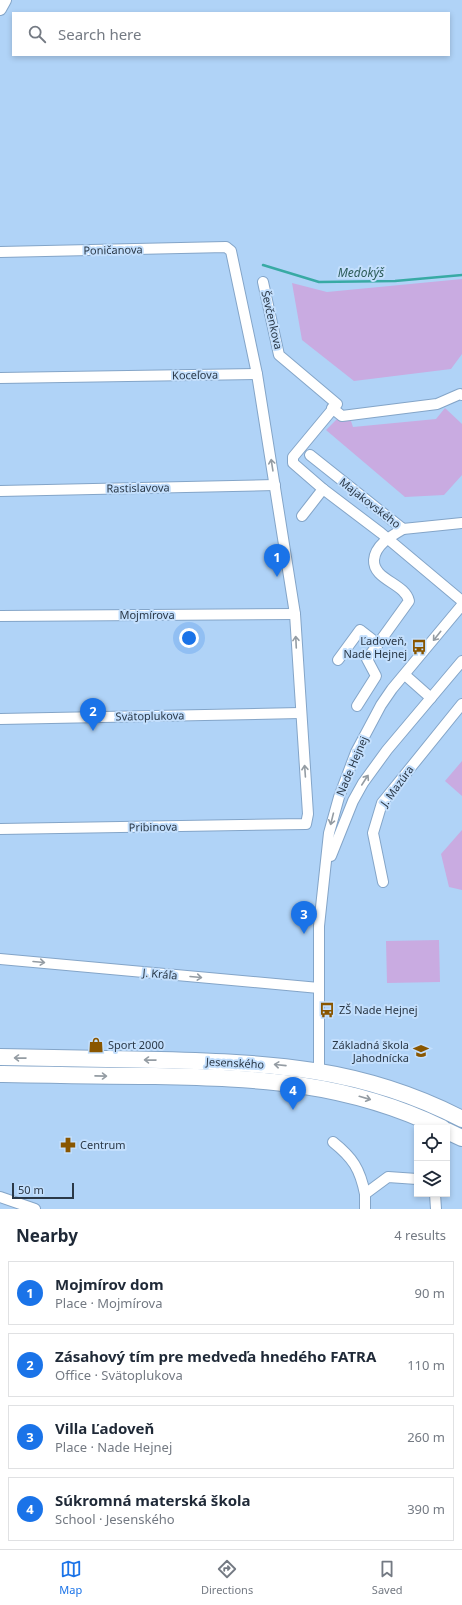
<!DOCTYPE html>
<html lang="en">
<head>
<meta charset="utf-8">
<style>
  :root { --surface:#fff; --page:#f6f6f7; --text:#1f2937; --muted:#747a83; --line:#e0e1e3; --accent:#1a73e8 }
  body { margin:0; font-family:"Noto Sans",sans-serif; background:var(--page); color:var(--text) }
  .controls { position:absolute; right:12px; bottom:12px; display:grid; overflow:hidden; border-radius:0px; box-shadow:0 2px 6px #0003 }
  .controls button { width:36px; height:36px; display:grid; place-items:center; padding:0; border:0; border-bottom:1px solid var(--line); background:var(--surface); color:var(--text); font:20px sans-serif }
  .scale { position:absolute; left:12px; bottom:10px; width:62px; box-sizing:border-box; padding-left:4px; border:2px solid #2a3847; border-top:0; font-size:11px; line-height:14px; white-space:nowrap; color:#2a3847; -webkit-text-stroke:3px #c3dffd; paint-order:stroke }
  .you { position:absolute; left:189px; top:638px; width:14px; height:14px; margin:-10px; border:3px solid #fff; border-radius:50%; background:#1a73e8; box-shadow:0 0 0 6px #1a73e833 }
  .badge { display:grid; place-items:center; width:26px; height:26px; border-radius:50%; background:var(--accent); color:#fff; font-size:13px; font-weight:700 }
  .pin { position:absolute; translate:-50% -33px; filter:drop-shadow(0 1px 2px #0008) }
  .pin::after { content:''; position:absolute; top:21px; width:14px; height:12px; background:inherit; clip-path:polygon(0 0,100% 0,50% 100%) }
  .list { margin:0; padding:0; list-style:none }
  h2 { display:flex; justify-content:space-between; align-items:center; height:52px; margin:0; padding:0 16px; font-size:17px }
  h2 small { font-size:13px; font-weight:400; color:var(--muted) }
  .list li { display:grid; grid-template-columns:26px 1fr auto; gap:12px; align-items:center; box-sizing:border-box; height:64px; margin:0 8px 8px; padding:0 8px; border:1px solid var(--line); border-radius:0px }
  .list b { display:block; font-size:15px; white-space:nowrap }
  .list p { margin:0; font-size:13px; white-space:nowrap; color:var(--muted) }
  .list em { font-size:13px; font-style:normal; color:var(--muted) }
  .icon { flex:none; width:22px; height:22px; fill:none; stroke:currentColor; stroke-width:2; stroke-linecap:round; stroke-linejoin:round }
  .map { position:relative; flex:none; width:462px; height:1209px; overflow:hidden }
  .search { position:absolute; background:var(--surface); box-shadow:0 2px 6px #0003; left:12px; right:12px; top:12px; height:44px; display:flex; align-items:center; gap:10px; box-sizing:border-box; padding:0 14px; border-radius:0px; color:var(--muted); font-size:15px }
  .sheet { height:340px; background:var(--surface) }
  nav { display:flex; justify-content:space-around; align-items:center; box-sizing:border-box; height:56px; border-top:1px solid var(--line); background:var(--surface); font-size:11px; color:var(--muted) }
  nav a { display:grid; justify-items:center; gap:2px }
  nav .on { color:var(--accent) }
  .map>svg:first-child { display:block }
</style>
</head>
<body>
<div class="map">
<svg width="462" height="1209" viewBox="0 0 462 1209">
  <rect width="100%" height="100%" fill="#b0d3f7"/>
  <!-- green -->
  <g fill="#c9abe1">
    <polygon points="462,279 462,354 451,369 354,381 302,340 292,283 327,292"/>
    <polygon points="445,408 462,424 462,475 444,495 405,497 326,430 337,419 350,418 353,427 436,419"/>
    <polygon points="462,761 462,796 445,781"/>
    <polygon points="462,830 462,890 449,887 441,854"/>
    <polygon points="439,940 440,982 387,983 386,941"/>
  </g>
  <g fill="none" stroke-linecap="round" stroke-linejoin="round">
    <!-- stream -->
    <polyline stroke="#38aaa4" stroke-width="2.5" points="263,265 319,282 395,281 462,275"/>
    <!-- minor casing -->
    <g stroke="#84a5c8" stroke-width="12">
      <g id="minor">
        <polyline points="0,252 226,247 231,251 257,374 0,378"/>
        <polyline points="263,282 279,355 337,404 293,457 293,463 323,489 381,533 462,601"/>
        <polyline points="332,408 342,416 437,404 460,394 462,395"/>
        <polyline points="310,455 403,529 462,523"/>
        <polyline points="0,491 275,485"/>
        <polyline points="302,516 323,489"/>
        <polyline points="0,616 295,614"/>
        <path d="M378 644 409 601C405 583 373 580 374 560 375 545 391 536 403 529"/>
        <polyline points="338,660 360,630 378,644 367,659 376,676 357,706"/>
        <polyline points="405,675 431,698"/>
        <polyline points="0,719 300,713"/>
        <polyline points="0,829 306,824 308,814 295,614 257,374"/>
        <polyline points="331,856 353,801 363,783 387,750 462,661"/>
        <polyline points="383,882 373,833 382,803 462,704"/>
        <polyline points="0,959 319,988"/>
        <polyline points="319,1070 319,926 329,833 339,797 356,752 381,705 392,689 462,605"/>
        <path d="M333 1142C353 1158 360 1169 365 1194"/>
        <polyline points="435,1194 436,1209"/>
        <polyline points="0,1197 35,1209"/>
        <polyline points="365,1209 365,1194 388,1177 417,1179"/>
      </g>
    </g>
    <!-- tertiary casing -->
    <g stroke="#84a5c8" stroke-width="14">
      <polyline id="tertiary" points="0,9 5,0"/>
    </g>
    <!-- primary casing -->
    <g stroke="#84a5c8" stroke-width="18">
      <g id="primary">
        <path d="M0 1057C53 1058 107 1059 160 1060 270 1063 362 1067 462 1119"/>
        <path d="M0 1074C52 1075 103 1076 155 1076 258 1078 347 1082 442 1128"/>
        <polyline points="447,1131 462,1138"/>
      </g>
    </g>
    <!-- minor -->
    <use href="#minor" stroke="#fff" stroke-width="10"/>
    <!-- tertiary -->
    <use href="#tertiary" stroke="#fff" stroke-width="12"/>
    <!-- primary -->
    <use href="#primary" stroke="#fff" stroke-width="16"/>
  </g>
  <!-- one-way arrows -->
  <defs><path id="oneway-shaft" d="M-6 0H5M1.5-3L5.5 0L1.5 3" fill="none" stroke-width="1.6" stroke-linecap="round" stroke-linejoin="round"/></defs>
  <g stroke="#949ca3">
    <use href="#oneway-shaft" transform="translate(272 465) rotate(-99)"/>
    <use href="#oneway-shaft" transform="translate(437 636) rotate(129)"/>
    <use href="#oneway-shaft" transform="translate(296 642) rotate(-93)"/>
    <use href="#oneway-shaft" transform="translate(305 771) rotate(-94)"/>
    <use href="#oneway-shaft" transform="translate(365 780) rotate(-57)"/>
    <use href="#oneway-shaft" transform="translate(332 819) rotate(104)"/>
    <use href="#oneway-shaft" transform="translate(39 962) rotate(5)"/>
    <use href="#oneway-shaft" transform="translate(196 977) rotate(5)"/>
    <use href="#oneway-shaft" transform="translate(20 1058) rotate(-179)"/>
    <use href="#oneway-shaft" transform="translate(150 1060) rotate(-179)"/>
    <use href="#oneway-shaft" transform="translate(280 1065) rotate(-174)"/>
    <use href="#oneway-shaft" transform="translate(101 1076) rotate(1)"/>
    <use href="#oneway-shaft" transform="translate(365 1098) rotate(16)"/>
  </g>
  <!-- icons -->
  <defs>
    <g id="bus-bare" transform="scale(1.2)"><path d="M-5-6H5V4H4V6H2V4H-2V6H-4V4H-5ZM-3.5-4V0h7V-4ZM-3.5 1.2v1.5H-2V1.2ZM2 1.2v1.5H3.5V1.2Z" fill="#895600" stroke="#c3dffd" stroke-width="2.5" paint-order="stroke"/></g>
    <g id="shop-bare" transform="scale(1.2)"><path d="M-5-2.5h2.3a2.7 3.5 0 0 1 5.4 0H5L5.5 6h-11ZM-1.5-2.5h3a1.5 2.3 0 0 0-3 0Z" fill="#895600" stroke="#c3dffd" stroke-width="2.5" paint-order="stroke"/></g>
    <g id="school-bare" transform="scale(1.2)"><path d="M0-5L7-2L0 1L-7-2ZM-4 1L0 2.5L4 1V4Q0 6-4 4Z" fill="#895600" stroke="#c3dffd" stroke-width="2.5" paint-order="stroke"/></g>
    <g id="pharmacy-bare" transform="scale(1.2)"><path d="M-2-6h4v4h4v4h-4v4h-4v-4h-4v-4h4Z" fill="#895600" stroke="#c3dffd" stroke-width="2.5" paint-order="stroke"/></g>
  </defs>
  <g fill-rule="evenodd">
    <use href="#bus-bare" x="419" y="647"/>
    <use href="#bus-bare" x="327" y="1010"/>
    <use href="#shop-bare" x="96" y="1045"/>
    <use href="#school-bare" x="421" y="1051"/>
    <use href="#pharmacy-bare" x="68" y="1145"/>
  </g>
  <g text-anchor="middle" stroke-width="4" stroke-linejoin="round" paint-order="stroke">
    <!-- street labels -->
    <g font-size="11" fill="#2a3847" stroke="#c3dffd">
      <text transform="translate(113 250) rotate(-1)" y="4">Poničanova</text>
      <text transform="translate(272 320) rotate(77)" y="4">Ševčenkova</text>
      <text transform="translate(195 375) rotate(-1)" y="4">Koceľova</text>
      <text transform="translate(138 488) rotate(-1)" y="4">Rastislavova</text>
      <text transform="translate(370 503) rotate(38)" y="4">Majakovského</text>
      <text x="147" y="619">Mojmírova</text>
      <text transform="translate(150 716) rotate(-1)" y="4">Svätoplukova</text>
      <text transform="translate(352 766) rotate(-67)" y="4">Nade Hejnej</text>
      <text transform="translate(397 786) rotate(-54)" y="4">J. Mazúra</text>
      <text transform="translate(153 827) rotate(-1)" y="4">Pribinova</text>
      <text transform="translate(160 974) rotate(5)" y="4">J. Kráľa</text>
      <text transform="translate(235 1063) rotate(3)" y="4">Jesenského</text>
    </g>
    <!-- poi labels -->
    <g font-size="11" fill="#2a3847" stroke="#c3dffd" text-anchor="start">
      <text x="407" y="645" text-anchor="end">Ľadoveň,<tspan x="407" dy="13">Nade Hejnej</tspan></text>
      <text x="339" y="1014">ZŠ Nade Hejnej</text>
      <text x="108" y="1049">Sport 2000</text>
      <text x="409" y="1049" text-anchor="end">Základná škola<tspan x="409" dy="13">Jahodnícka</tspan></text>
      <text x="80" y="1149">Centrum</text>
    </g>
    <!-- water labels -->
    <g font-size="12" font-style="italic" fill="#2d5c59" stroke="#c3dffd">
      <text x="361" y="277">Medokýš</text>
    </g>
  </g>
</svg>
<div class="controls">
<button><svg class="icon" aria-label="locate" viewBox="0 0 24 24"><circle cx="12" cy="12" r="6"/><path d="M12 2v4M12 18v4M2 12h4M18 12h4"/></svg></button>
<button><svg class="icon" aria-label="layers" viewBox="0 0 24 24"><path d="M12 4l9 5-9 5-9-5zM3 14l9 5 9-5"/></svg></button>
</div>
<div class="scale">50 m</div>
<div class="you"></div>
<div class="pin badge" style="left:277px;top:577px">1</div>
<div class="pin badge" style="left:93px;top:731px">2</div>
<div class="pin badge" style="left:304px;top:934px">3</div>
<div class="pin badge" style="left:293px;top:1110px">4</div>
<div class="search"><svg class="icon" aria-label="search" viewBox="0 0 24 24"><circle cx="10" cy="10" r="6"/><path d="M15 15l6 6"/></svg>Search here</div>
</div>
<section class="sheet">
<h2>Nearby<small>4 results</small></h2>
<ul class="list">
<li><span class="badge">1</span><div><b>Mojmírov dom</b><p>Place · Mojmírova</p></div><em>90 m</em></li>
<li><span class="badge">2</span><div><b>Zásahový tím pre medveďa hnedého FATRA</b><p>Office · Svätoplukova</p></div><em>110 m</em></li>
<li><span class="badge">3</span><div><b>Villa Ľadoveň</b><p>Place · Nade Hejnej</p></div><em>260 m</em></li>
<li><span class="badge">4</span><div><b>Súkromná materská škola</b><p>School · Jesenského</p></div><em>390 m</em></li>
</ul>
</section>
<nav>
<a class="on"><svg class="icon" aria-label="map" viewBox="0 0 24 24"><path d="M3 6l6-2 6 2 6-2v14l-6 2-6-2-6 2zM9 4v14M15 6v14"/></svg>Map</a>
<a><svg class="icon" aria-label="directions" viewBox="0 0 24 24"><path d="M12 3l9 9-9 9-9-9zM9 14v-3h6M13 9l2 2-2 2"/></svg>Directions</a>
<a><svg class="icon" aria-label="saved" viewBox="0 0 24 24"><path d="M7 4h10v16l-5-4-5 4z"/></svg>Saved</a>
</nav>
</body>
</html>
